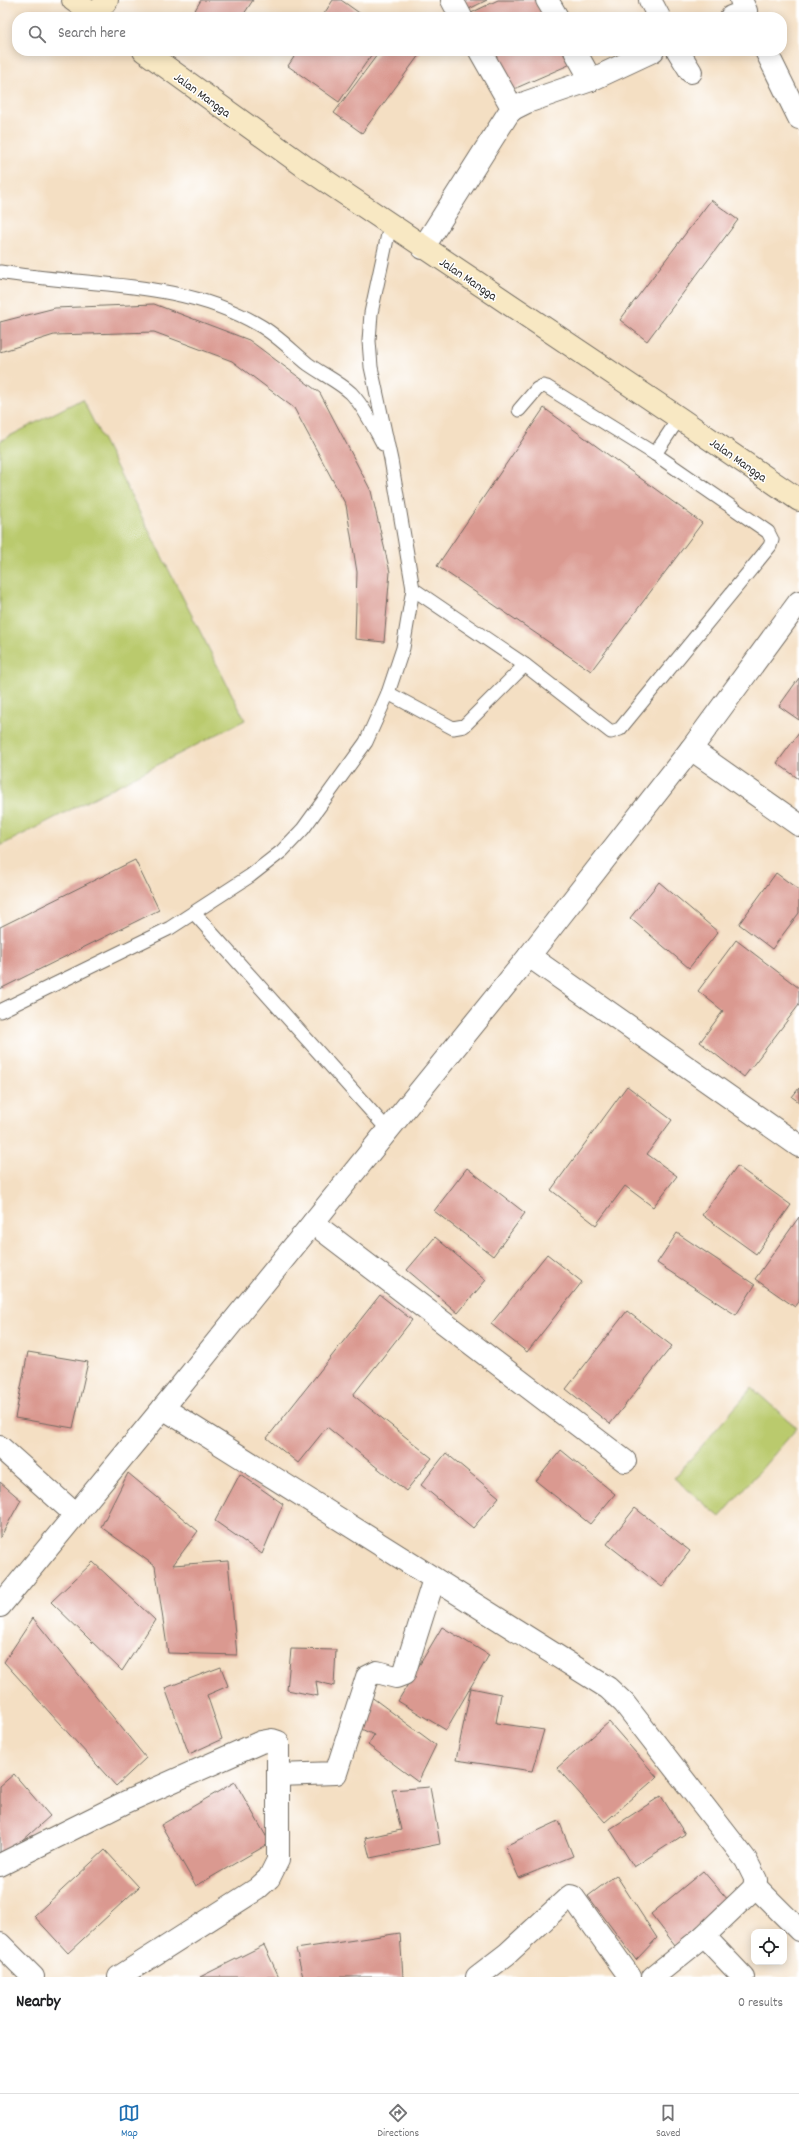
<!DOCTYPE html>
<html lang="en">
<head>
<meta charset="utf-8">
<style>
  :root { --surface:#fff; --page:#f2f2f2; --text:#202124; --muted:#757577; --line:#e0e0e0; --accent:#1f6fb2 }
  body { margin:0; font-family:Dekko,sans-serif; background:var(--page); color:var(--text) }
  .controls { position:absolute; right:12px; bottom:12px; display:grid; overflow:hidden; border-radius:8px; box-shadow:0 2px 10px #0003 }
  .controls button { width:36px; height:36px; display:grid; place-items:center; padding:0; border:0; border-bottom:1px solid var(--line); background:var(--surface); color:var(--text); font:20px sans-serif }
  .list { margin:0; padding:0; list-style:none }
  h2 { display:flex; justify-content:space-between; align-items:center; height:52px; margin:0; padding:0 16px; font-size:17px }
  h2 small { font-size:13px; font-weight:400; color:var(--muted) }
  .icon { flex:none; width:22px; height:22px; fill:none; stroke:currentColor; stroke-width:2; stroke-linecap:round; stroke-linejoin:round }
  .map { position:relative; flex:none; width:799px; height:1977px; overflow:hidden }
  .search { position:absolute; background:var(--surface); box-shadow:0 2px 10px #0003; left:12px; right:12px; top:12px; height:44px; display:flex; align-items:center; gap:10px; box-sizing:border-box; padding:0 14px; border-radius:16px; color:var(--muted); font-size:15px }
  .sheet { height:116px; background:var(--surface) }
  nav { display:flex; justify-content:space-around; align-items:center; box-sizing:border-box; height:56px; border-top:1px solid var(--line); background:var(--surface); font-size:11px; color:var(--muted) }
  nav a { display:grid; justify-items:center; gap:2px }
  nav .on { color:var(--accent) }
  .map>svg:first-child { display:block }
</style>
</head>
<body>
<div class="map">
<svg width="799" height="1977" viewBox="0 0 799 1977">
  <rect width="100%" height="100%" fill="#fff"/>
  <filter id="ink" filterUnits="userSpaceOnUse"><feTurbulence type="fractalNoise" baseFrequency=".025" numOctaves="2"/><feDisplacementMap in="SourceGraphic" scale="8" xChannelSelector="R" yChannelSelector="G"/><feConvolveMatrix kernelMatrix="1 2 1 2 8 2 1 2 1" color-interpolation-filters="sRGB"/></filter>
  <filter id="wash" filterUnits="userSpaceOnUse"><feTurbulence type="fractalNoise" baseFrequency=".012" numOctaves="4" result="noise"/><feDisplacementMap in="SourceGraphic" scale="16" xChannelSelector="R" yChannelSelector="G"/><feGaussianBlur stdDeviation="0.9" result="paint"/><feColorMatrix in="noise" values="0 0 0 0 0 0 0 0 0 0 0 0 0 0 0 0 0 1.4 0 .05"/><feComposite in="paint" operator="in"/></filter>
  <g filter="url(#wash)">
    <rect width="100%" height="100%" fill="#f4dfc3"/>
    <!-- pitch -->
    <g fill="#baca6d" stroke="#727a4c">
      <polygon points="82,399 245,720 0,846 0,441"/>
      <polygon points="752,1388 797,1428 720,1517 674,1478"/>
    </g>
    <g id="blocks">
      <!-- building -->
      <g fill="#da9990">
        <polygon points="201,0 253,0 242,17 191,17"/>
        <polygon points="333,0 341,0 365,17 322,17"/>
        <polygon points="464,0 487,0 469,9"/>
        <polygon points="498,0 535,0 544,17 471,17 469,14"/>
        <polygon points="298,51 374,51 339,102 288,66"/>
        <polygon points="380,51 422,51 362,133 334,113"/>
        <polygon points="502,51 564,51 571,64 507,92 490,57"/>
        <polygon points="711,200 738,220 647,341 620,320"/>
        <polygon points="154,304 249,340 320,393 371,491 390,572 384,642 355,639 357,572 346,505 294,408 232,361 154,332 54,335 0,352 0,322 55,308"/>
        <polygon points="544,408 702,523 591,671 437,566"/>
        <polygon points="799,678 799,720 779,706"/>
        <polygon points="799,733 799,779 777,763"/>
        <polygon points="135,860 159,910 0,989 0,927"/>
        <polygon points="776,873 799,890 799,913 772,949 739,924"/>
        <polygon points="659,882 718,932 689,968 630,918"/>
        <polygon points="736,940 799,988 799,1005 744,1077 700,1042 723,1011 698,991"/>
        <polygon points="627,1086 672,1120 647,1154 677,1176 653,1207 625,1186 596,1225 551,1190"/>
        <polygon points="799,1088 799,1102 792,1097"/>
        <polygon points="737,1166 791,1205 756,1254 702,1215"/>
        <polygon points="467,1168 525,1213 493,1256 434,1211"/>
        <polygon points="799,1217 799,1302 795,1307 755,1279"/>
        <polygon points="677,1233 755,1285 736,1315 657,1263"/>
        <polygon points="435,1237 486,1280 458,1313 407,1270"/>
        <polygon points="547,1254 582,1282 527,1352 491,1324"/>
        <polygon points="380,1295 412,1320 353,1395 432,1458 406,1491 327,1427 298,1463 267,1438"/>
        <polygon points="627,1311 672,1346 610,1424 566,1389"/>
        <polygon points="28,1352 88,1362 73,1428 15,1418"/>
        <polygon points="561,1450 615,1494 590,1524 536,1481"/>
        <polygon points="446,1453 499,1497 473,1528 421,1485"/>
        <polygon points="128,1473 198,1531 173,1565 228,1561 237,1655 168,1653 155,1566 101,1527"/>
        <polygon points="240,1474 283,1504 262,1554 215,1521"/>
        <polygon points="0,1482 21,1500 0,1538"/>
        <polygon points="635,1508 690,1551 662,1587 607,1544"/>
        <polygon points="93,1562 155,1620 122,1671 51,1602"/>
        <polygon points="33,1618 146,1758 116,1786 4,1662"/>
        <polygon points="442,1627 489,1655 446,1730 398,1701"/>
        <polygon points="291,1649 336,1650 334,1686 316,1681 318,1696 287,1690"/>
        <polygon points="221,1667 228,1686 207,1695 222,1739 189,1754 165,1688"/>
        <polygon points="471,1688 501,1694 496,1723 544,1730 532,1771 456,1760"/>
        <polygon points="366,1693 436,1745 418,1782 368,1745 374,1735 353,1725"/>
        <polygon points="609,1722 657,1777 605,1822 557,1768"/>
        <polygon points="14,1774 50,1816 0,1861 0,1786"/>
        <polygon points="235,1782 270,1843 196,1886 161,1825"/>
        <polygon points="430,1787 440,1844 370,1858 365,1838 401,1830 392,1790"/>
        <polygon points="661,1796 685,1834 634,1867 610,1829"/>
        <polygon points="559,1821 573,1856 519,1878 505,1846"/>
        <polygon points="105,1850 139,1887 68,1953 34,1916"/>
        <polygon points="703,1871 729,1901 675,1945 651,1914"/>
        <polygon points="616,1875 657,1938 636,1960 588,1896"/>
        <polygon points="400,1933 403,1977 303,1977 296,1949"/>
        <polygon points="264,1945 279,1977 200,1977"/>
      </g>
    </g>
  </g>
  <g filter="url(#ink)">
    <use href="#blocks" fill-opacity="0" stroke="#716a60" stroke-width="1"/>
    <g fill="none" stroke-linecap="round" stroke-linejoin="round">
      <!-- lane casing -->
      <g stroke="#716a60" stroke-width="15">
        <g id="lane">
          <path d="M0 272C87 287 180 279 259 325 277 335 292 351 308 364 322 374 339 382 351 393 364 407 374 427 383 444"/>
          <polyline points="655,454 679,418"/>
          <polyline points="413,589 525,665 611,732 620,729 770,546 772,540 768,532 655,454 547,387 543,386 537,389 519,410"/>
          <polyline points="388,693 453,728 464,726 525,665"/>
          <polyline points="194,913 388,1130"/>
          <polyline points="0,1011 170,928 250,876 282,851 303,829 366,742 388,693 403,648 413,589 391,460 371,367 369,341 371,313 390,225"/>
        </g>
      </g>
      <!-- street casing -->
      <g stroke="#716a60" stroke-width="24">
        <g id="street">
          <polyline points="452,0 461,17"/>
          <polyline points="547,0 557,17"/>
          <polyline points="650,0 659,17"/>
          <polyline points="731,17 746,11 741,0"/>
          <polyline points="575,51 591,80"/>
          <polyline points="678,51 691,72"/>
          <polyline points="766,51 799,118"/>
          <polyline points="513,109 527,102 591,80 653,51"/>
          <polyline points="423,248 508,114 513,109 480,51"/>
          <polyline points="691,749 799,825"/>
          <polyline points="529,956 799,1146"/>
          <polyline points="313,1223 625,1461"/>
          <polyline points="163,1408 608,1688 624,1703 746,1860 756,1880 753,1889 704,1936 653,1977"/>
          <polyline points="0,1447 76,1515"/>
          <polyline points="0,1606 163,1408 529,956 691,749 799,602"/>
          <polyline points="278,1775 336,1773 367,1677 377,1672 396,1677 404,1674 434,1579"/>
          <polyline points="0,1865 126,1802 261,1742 272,1740 278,1742 278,1860 269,1878 257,1889 119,1977"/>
          <polyline points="755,1886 799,1930"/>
          <polyline points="704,1936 743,1977"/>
          <polyline points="0,1944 33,1977"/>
          <polyline points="477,1977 507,1954 570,1896 573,1897 630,1977"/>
        </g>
      </g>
      <!-- secondary casing -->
      <g stroke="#716a60" stroke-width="24">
        <g id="secondary">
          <polyline points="73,0 97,17"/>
          <polyline points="95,16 107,0"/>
          <polyline points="144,51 308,169 679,418 799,500"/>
        </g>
      </g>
      <!-- lane -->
      <use href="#lane" stroke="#fff" stroke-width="13"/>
      <!-- street -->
      <use href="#street" stroke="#fff" stroke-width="22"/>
      <!-- secondary -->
      <use href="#secondary" stroke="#f8e8c3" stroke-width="22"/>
    </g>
  </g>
  <g text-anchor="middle" stroke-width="3" stroke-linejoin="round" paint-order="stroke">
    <!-- street labels -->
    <g font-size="13" fill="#2b2b2b" stroke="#fff">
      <text transform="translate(203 94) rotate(36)" y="5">Jalan Mangga</text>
      <text transform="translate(469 278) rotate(34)" y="5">Jalan Mangga</text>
      <text transform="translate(739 459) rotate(35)" y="5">Jalan Mangga</text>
    </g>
  </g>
</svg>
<div class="controls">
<button><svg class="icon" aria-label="locate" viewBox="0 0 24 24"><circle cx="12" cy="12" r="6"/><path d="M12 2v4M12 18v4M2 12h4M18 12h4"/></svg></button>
</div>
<div class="search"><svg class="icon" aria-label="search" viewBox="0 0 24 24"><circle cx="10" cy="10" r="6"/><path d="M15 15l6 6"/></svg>Search here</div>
</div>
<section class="sheet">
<h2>Nearby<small>0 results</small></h2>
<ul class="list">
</ul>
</section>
<nav>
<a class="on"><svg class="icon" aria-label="map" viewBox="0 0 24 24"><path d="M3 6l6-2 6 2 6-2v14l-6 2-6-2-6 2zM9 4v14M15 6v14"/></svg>Map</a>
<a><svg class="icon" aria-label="directions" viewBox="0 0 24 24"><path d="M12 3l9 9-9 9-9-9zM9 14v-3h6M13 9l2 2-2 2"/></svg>Directions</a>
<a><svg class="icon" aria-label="saved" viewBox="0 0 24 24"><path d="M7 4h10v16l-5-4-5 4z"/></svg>Saved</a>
</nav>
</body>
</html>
